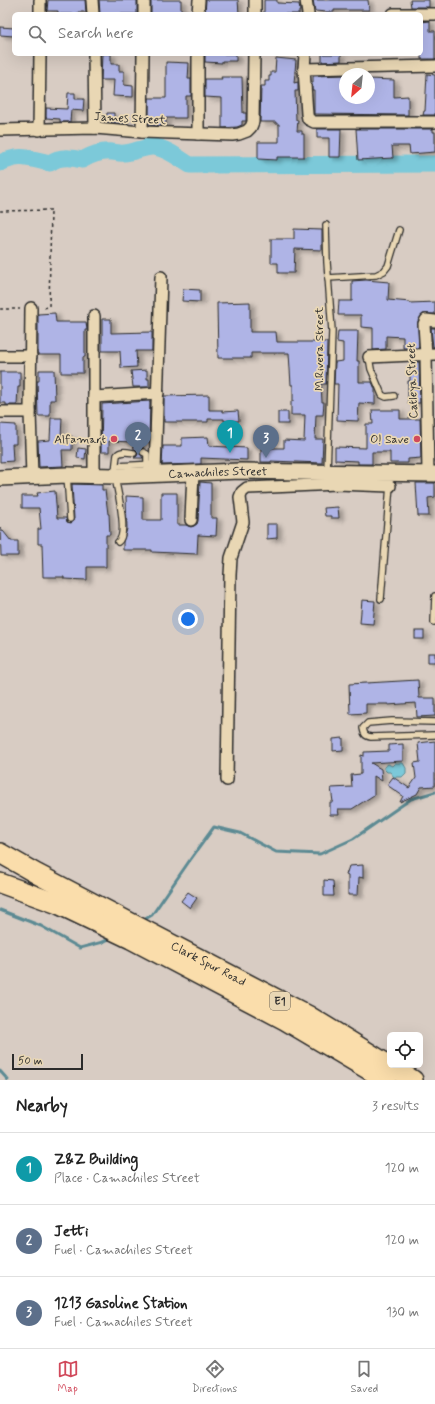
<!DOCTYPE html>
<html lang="en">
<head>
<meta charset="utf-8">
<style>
  :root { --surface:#fff; --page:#f2f2f2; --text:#222; --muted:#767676; --line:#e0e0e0; --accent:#d1495b }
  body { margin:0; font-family:Mynerve,sans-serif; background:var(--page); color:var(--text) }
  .controls { position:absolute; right:12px; bottom:12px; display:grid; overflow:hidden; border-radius:6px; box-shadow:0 4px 16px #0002 }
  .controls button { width:36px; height:36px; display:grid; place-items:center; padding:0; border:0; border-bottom:1px solid var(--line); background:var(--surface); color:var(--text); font:20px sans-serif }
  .compass { position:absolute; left:339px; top:68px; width:36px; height:36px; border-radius:50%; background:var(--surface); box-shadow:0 4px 16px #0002; rotate:207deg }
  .scale { position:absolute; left:12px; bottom:10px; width:71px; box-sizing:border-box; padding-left:4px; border:2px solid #2b2b2b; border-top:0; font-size:11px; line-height:14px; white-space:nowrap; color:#2b2b2b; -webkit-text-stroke:3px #e9d7b4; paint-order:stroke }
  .you { position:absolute; left:188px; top:619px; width:14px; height:14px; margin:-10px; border:3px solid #fff; border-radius:50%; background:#1a73e8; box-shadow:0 0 0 6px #1a73e833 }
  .badge { display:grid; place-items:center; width:26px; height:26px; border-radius:50%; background:var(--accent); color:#fff; font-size:13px; font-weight:700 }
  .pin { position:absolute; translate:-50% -33px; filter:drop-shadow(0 1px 2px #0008) }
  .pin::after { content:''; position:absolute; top:21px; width:14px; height:12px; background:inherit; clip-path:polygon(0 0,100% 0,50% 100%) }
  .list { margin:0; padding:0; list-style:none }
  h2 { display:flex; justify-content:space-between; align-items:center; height:52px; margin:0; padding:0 16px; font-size:17px }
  h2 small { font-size:13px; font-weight:400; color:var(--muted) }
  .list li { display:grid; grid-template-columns:26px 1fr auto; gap:12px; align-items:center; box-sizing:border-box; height:72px; padding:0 16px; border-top:1px solid var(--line) }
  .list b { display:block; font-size:15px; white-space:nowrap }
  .list p { margin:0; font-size:13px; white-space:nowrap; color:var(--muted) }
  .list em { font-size:13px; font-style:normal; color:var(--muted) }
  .icon { flex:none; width:22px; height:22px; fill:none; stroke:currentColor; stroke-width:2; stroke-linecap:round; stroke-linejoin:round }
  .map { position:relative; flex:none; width:435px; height:1080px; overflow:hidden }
  .search { position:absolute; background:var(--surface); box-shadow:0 4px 16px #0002; left:12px; right:12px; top:12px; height:44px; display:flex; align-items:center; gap:10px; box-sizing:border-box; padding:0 14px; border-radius:6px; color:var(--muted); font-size:15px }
  .sheet { height:268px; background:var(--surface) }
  nav { display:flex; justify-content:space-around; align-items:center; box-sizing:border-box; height:56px; border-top:1px solid var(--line); background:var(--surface); font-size:11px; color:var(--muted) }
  nav a { display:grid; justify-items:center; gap:2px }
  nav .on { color:var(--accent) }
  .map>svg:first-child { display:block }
</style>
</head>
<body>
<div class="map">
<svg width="435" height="1080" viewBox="0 0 435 1080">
  <defs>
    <filter id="shadow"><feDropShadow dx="4.5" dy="2.5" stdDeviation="2" flood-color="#0004"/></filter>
  </defs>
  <rect width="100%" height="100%" fill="#d8ccc3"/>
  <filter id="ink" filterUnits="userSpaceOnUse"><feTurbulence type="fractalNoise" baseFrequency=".025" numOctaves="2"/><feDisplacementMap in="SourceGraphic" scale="8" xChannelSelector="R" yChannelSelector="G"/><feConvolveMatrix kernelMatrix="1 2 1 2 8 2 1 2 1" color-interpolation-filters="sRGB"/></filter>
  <g filter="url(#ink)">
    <!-- water -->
    <polygon fill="#7bc9d9" stroke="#5b8a93" points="395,763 403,763 406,768 406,773 402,777 394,777 390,772 387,772 384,769 384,767 388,764 392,766"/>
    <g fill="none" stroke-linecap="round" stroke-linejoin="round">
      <!-- stream -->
      <g stroke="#5b8a93" stroke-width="3">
        <polyline points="0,910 41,926 80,948 103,942 111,938"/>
        <polyline points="142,921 152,915 190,860 214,827 240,833 276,852 320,854 353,839 411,799 435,792"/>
        <polyline points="0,1071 8,1080"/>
      </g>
      <!-- river -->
      <path stroke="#7bc9d9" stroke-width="17" d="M0 163C22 153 29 159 50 163 59 156 71 157 82 160 91 155 101 151 112 152 116 152 120 154 124 153 134 153 144 146 154 147 167 148 180 159 190 165L435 164"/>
    </g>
    <!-- building -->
    <g fill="#afb4e6" stroke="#2b2b2b" filter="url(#shadow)">
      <polygon points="48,0 85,0 86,12 78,12 78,14 58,14 58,11 47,11"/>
      <polygon points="99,0 137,0 137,14 100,14"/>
      <polygon points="151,0 181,0 181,13 151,14"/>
      <polygon points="206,0 238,0 239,14 205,14"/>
      <polygon points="264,0 277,0 277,3 299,4 300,11 299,11 299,14 264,14"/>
      <polygon points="313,0 368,0 369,10 334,10 334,12 327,12 315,11"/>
      <polygon points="410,0 429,0 429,7 411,7"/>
      <polygon points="430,21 430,31 435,31 435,59 421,59 421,22"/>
      <polygon points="0,27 14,28 14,36 0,35"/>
      <polygon points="102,54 111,54 111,64 119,64 119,71 124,71 124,85 133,86 133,97 113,96 114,80 101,80"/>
      <polygon points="205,54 236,54 236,61 222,61 222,63 205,62"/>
      <polygon points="322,54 341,54 341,61 322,62"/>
      <polygon points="276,58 296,60 294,83 298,82 298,91 295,91 296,120 298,120 297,131 302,131 302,134 304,134 304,157 277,157 277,160 258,159 258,142 279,142 279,124 276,124 276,122 260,122 261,86 265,86 265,81 269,81 269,76 271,76 271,72 275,72"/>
      <polygon points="166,62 189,63 188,79 191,79 191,96 186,96 186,118 166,118 166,126 149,125 149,98 166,98"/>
      <polygon points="427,74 435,75 435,115 423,115 424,111 425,111"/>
      <polygon points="345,75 345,98 369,98 369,79 394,80 394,97 408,96 408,115 314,114 314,90 312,90 312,82 313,82 313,76"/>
      <polygon points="221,77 242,77 243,113 246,113 246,121 242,121 242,125 237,127 222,128 222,98 205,97 205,79 222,79"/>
      <polygon points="68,93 75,93 75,99 84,99 83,111 71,110 70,122 60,122 60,119 46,118 46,108 67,109"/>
      <polygon points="107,113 114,113 114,120 128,121 128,124 106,122"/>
      <polygon points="317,129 341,129 340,157 329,157 329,138 317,138"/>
      <polygon points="356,129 433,129 433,132 435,132 435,152 410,154 409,146 392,146 393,158 358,160"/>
      <polygon points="294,229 322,230 322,250 295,249 294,273 278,273 278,263 271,263 271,239 294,239"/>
      <polygon points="366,280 389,282 388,300 410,302 410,303 435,302 435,314 423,314 418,321 419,348 403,348 403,337 386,336 386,349 373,350 373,328 361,327 361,315 338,315 339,301 352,301 352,281"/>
      <polygon points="183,289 200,290 200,302 182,301"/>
      <polygon points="250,302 250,332 276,332 277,342 327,342 326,384 321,384 322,402 324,402 323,415 316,415 315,439 323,439 322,463 271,461 271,462 261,462 261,448 284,448 284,440 304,441 305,415 291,415 291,401 293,401 293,385 291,385 289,353 251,353 251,358 218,358 217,303"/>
      <polygon points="55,313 56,322 86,322 87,330 85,330 85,357 83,357 83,373 61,373 61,355 38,355 38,314"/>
      <polygon points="102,319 111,319 111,333 152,332 152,351 136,351 137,367 121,368 120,351 102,351"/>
      <polygon points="431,328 435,328 435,347 433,347"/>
      <polygon points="338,331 358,331 357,361 359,361 359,382 372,382 375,389 375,404 359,403 358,421 337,420 338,384 334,384 335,362 343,361 343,343 337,342"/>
      <polygon points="409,362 419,362 420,403 408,403 408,381 410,381 410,364"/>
      <polygon points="39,370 54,370 55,400 50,400 50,416 38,416 37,381 39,381"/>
      <polygon points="147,370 147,379 149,379 149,387 133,387 131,371"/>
      <polygon points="0,372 20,372 20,387 18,387 17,405 6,405 6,403 0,403"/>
      <polygon points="209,395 209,410 222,410 222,412 238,411 239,421 224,421 224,419 208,419 208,422 164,422 164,396"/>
      <polygon points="150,401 149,442 143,442 143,448 140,449 139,452 143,458 134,458 137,456 138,453 137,450 134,449 133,442 109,441 109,452 101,452 102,404"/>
      <polygon points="372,410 400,410 400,419 420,419 421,458 408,459 408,463 390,463 390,452 372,452 372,464 358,464 358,461 335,460 335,447 366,448 366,424 373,424"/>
      <rect x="278" y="412" width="10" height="12"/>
      <polygon points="51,418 62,418 61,437 72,436 72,450 62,450 63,466 39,467 38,441 50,440"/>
      <polygon points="0,424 16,425 16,444 12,444 13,461 0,462"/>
      <polygon points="208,437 209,446 247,448 247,460 201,458 201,464 162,465 163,446 182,446 182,438"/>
      <polygon points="78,448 86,449 85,459 77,458"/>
      <polygon points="200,482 211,483 211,518 217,518 216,536 198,535 197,554 152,552 152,550 123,550 123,542 127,529 126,496 143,497 143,520 161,520 161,493 177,493 177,525 186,525 191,527 197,524 198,521"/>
      <polygon points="416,483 435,483 435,497 428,498 429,516 418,516"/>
      <polygon points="72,484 102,485 102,490 105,490 108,514 109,514 110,535 106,535 106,567 87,567 87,580 64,579 64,577 43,577 42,544 38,544 38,529 41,529 39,508 22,508 22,496 38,496 37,493 55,491 57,518 66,518 67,522 71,523 74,521 74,519"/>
      <polygon points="338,507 339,518 331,518 331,516 325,516 324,508"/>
      <polygon points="267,524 277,524 277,538 267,539"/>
      <polygon points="0,527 11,541 18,541 18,556 1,556"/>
      <polygon points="362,600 375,601 373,624 360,623"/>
      <rect x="415" y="631" width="9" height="8"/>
      <rect x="428" y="653" width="7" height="9"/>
      <polygon points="418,680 419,698 435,698 435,716 417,717 416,703 388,705 388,704 366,704 366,713 350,714 349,684"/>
      <polygon points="343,738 343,750 333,751 333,739"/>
      <polygon points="435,741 435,786 421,787 417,794 400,802 403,796 387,785 393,777 409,788 416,778 414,763 420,762 418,743"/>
      <polygon points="403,744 403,761 371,763 381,769 382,781 374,776 374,795 352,809 338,809 339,815 330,815 330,802 333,802 331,788 352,787 351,775 361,774 361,755 364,756 364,752 389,751 389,745"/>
      <polygon points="363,865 363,878 359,877 358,895 348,895 348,876 346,875 349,866"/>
      <polygon points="324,880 333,881 334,896 324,896"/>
      <polygon points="188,892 197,898 190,908 181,901"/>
    </g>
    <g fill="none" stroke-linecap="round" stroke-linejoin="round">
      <!-- lane casing -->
      <g stroke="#2b2b2b" stroke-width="8">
        <g id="lane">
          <polyline points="326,225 327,262 332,331 327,471"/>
          <polyline points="328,278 376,275 384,271 388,266 399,230"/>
          <polyline points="369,357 371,369 382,395 386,397 394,396"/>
          <polyline points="143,452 147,454 147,468"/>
          <polyline points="116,466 156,464"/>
          <polyline points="67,475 70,519"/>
          <path d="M118 542C129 534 117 490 115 477 115 470 116 462 117 455 121 450 128 452 134 453"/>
          <polyline points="381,599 390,485"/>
          <polyline points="434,622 435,596"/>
          <path d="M435 722 392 721 368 723 363 728C364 734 365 736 371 737L435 735"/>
        </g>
      </g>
      <!-- street casing -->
      <g stroke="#2b2b2b" stroke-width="14">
        <g id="street">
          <polyline points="92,0 93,14"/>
          <polyline points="306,0 308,14"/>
          <polyline points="40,14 40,0"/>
          <polyline points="144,14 144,0"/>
          <polyline points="198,14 199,0"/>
          <polyline points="255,14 255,0"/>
          <polyline points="393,14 435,14"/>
          <polyline points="94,54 95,128"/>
          <polyline points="305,54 304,69 307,114 308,119 314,122 435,122"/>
          <polyline points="304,69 435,66"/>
          <polyline points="0,130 95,128 142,132 232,135 239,134 247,131 251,127 253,122 254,54"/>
          <polyline points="39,130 40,54"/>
          <polyline points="142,132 143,54"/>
          <polyline points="198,134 198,54"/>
          <polyline points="31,308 30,412 32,477"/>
          <polyline points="0,356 31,356"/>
          <polyline points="369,357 435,354"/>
          <polyline points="94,397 158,393"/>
          <polyline points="0,412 30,412"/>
          <polyline points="155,473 161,277"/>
          <polyline points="428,474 426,355 424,324 426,320 435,321"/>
          <polyline points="94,476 94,316"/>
          <polyline points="191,520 193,472"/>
          <polyline points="227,780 230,575 231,558 243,522 240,497 242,492 247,488 337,484 390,486"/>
        </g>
      </g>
      <!-- secondary casing -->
      <g stroke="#2b2b2b" stroke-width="18">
        <g id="secondary">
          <path id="s1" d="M0 478 67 475 115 476 240 471 435 474"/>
        </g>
      </g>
      <!-- highway casing -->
      <g stroke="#2b2b2b" stroke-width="22">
        <g id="highway">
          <path id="s2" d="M0 853 37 874 309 1016 413 1080"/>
          <polyline points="0,883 58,904 131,939 285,1020 386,1080"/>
        </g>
      </g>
      <!-- path -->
      <g stroke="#2b2b2b" stroke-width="1.5" stroke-dasharray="3 3" stroke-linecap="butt">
        <polyline points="0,211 51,210 49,307 42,308"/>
        <polyline points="0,309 20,309"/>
      </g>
      <!-- lane -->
      <use href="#lane" stroke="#e9d7b4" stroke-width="5.5"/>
      <!-- street -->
      <use href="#street" stroke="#e9d7b4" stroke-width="11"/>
      <!-- secondary -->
      <use href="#secondary" stroke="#e9d7b4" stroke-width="15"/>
      <!-- highway -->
      <use href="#highway" stroke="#faddab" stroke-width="19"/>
    </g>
  </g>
  <!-- markers -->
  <g fill="#d1495b" stroke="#e9d7b4" stroke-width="1.5">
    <circle cx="114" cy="439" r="4"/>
    <circle cx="417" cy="439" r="4"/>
  </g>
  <g text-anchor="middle" stroke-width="3.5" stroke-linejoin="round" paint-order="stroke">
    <!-- shield labels -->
    <rect fill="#e9d7b4" stroke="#645f54" stroke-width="1" x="270" y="992" width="20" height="18" rx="3"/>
    <g font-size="11" font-weight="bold" fill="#2b2b2b">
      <text x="280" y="1005">E1</text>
    </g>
    <!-- street labels -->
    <g font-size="12" fill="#2b2b2b" stroke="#e9d7b4">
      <text transform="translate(130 118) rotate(3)" y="4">James Street</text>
      <text transform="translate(319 349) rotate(-90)" y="4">M.Rivera Street</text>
      <text transform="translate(412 381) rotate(-92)" y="4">Catleya Street</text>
      <text dy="4" stroke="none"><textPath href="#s1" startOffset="218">Camachiles Street</textPath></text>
      <text dy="4" stroke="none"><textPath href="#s2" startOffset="236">Clark Spur Road</textPath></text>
    </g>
    <!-- poi labels -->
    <g font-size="12" fill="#2b2b2b" stroke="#e9d7b4" text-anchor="end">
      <text x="106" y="443">Alfamart</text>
      <text x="409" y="443">O! Save</text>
    </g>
  </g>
</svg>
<div class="controls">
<button><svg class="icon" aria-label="locate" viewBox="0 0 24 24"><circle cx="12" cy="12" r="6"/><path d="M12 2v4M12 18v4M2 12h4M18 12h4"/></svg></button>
</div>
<svg class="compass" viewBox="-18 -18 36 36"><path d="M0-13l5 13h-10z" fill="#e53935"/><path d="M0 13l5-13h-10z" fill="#767676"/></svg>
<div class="scale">50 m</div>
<div class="you"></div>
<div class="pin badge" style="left:230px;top:453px;background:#0f9aa8">1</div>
<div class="pin badge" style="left:138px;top:455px;background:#5c6f8a">2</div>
<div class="pin badge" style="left:266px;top:458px;background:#5c6f8a">3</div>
<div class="search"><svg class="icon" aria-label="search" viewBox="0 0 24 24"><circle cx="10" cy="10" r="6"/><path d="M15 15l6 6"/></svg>Search here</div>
</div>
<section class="sheet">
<h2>Nearby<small>3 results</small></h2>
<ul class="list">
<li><span class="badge" style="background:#0f9aa8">1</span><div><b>Z&amp;Z Building</b><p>Place · Camachiles Street</p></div><em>120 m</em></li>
<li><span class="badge" style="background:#5c6f8a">2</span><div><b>Jetti</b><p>Fuel · Camachiles Street</p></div><em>120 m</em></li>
<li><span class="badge" style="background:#5c6f8a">3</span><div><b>1213 Gasoline Station</b><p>Fuel · Camachiles Street</p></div><em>130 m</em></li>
</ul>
</section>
<nav>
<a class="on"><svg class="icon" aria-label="map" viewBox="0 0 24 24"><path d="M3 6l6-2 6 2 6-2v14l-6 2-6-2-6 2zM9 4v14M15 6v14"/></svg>Map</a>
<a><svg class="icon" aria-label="directions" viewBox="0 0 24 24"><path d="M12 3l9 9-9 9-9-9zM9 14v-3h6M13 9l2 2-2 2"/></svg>Directions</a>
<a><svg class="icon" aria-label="saved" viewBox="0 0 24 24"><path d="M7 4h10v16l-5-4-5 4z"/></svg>Saved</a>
</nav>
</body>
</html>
